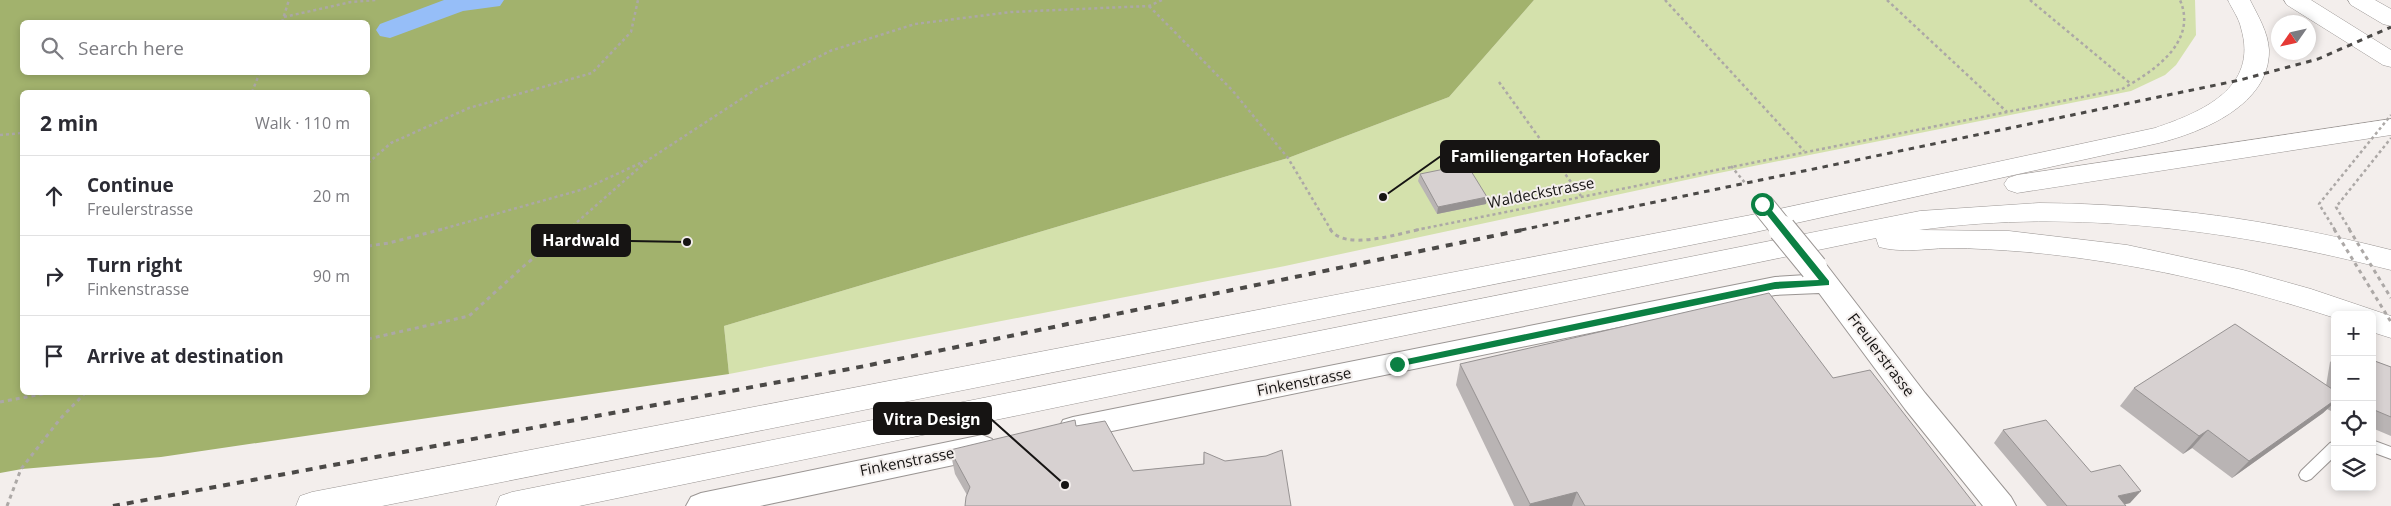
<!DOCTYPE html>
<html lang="en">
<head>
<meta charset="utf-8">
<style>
  :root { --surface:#fff; --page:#f2f2f3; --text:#2b2b33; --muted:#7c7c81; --line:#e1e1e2 }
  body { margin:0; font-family:"Open Sans",sans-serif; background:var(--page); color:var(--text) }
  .controls { position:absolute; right:15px; bottom:15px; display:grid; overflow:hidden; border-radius:8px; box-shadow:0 2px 8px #0003 }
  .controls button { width:45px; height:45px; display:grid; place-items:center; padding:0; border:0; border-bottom:1px solid var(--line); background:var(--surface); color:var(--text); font:25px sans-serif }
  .compass { position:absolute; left:2271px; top:15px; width:45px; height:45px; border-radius:50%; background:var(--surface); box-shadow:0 2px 8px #0003; rotate:236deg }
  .stop { position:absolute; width:15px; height:15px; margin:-11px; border:4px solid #0b8043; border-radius:50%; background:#fff }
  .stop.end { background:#0b8043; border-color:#fff; box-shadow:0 1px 5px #0008 }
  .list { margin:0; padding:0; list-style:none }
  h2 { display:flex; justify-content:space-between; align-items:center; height:65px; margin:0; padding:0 20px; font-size:21px }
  h2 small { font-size:16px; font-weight:400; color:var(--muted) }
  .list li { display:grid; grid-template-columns:32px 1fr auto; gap:15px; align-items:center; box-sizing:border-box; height:80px; padding:0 20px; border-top:1px solid var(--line) }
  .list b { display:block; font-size:19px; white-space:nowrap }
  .list p { margin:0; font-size:16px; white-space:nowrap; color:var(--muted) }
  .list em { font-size:16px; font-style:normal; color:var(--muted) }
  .icon { flex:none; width:28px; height:28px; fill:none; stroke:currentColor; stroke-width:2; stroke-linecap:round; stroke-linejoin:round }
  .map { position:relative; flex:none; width:2391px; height:506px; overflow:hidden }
  .search { position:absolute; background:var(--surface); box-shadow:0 2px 8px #0003; left:20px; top:20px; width:350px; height:55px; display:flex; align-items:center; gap:12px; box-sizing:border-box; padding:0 18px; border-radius:8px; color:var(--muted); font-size:19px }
  .panel { position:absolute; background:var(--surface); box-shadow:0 2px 8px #0003; left:20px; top:90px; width:350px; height:305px; border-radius:8px }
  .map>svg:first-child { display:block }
</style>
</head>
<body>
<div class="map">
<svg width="2391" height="506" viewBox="0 0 2391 506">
  <rect width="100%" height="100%" fill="#f3eeec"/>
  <!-- green -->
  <polygon fill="#d4e1ac" points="1534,0 2195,0 2196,35 2176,65 2165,75 2131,91 1709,175 1285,266 729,374 724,326 1288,158 1449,97"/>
  <!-- forest -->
  <path fill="#a2b26d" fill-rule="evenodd" d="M0 0H1534L1449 97 1288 158 724 326 729 374 161 457 22 469 0 473ZM22 22H368V72H22ZM22 92H368V392H22Z"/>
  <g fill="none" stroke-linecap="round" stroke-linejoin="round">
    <!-- canal -->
    <polygon fill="#96bef8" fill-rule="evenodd" points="444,0 504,0 500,6 463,11 390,38 380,36 376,30 380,24"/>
    <!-- lane casing -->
    <g stroke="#9a9593" stroke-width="2">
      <g id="lane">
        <polygon points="2372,440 2391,447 2391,459 2372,452"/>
        <polygon points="2335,441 2335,456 2311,479 2306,481 2301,479 2299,475 2301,471 2330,443"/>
      </g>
    </g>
    <!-- street casing -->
    <g stroke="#9a9593" stroke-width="2">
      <g id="street">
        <polygon points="1816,261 1825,263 1925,393 2011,497 2016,506 1983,506 1905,409 1819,293 1775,295 1073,439 1063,436 1059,428 1063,420 1073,417 1775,277 1806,275 1803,270 1807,263"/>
        <polygon points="982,435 992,439 996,447 992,455 982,459 760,506 686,506 691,497 701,493"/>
      </g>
    </g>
    <!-- highway casing -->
    <g stroke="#9a9593" stroke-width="1">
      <g id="highway">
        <path d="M2228 0H2250C2258 16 2268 32 2269 50 2270 105 2202 132 2159 143L1751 233 382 506H296L300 496 312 492 1751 215 2155 128C2202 112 2259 88 2241 28 2239 18 2232 9 2228 0Z"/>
        <polygon points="2284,0 2311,0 2391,50 2391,67 2383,65 2287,5"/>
        <polygon points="2348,0 2375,0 2391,9 2391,26 2383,24 2351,5"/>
        <polygon points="2391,119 2391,135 2017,193 2008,190 2004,184 2008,178 2017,175"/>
        <path d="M2039 203C2162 204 2272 220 2391 250V270C2237 231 2078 208 1919 230L2009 231 2127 245 2243 270 2311 289 2391 316V338L2372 332V315H2335V318C2234 285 2133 262 2027 252 2001 250 1974 248 1947 248 1925 249 1901 253 1879 247L1876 238 579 506H496L500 496 512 492 1920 211Z"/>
      </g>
    </g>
    <!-- path-far1 -->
    <g stroke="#aca8a6" stroke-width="2.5" stroke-dasharray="3 3" stroke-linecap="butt">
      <polyline points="1665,0 1804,151"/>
      <polyline points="1887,0 2007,112"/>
      <polyline points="2030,0 2131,84"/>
      <polyline points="1149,6 1232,90 1288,158 1331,230"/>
      <polyline points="284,17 351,2 376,0"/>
      <polyline points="282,22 289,0"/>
      <polyline points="1499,82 1581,196"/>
      <polyline points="252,92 260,72"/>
      <polyline points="0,135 22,133"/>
      <polyline points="368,163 391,143 469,108 592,73 631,32 638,0"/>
      <polyline points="1731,166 1746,184"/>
      <polyline points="439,230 584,189 645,161"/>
      <polyline points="568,230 648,160 758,88 830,51 915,24 1011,12 1149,6 1162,0"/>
      <path d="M1416 230 2122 89C2154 71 2198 42 2180 0"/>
    </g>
    <!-- path -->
    <g stroke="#aca8a6" stroke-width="3" stroke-dasharray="4 4" stroke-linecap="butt">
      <path d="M1330 229C1344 252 1400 233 1422 229"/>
      <polyline points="368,246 389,243 443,229"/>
      <polyline points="368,339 469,316 525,265 569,229"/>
      <polyline points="0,402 53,392"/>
      <polyline points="7,506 21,469 60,419 86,392"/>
    </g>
    <!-- lane -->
    <use href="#lane" fill="#fff" fill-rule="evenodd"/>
    <!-- street -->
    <use href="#street" fill="#fff" fill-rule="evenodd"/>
    <!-- highway -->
    <use href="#highway" fill="#fff" fill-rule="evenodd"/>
    <!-- rail-far1 -->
    <polyline stroke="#4b4947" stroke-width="3" stroke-dasharray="5.5 5.5" stroke-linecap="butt" points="1521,230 2240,80 2318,59 2391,27"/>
    <!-- rail -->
    <polyline stroke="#4b4947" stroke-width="4" stroke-dasharray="7 7" stroke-linecap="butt" points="113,506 865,366 1527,229"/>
    <!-- street-bridge-far1 casing -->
    <g stroke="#9a9593" stroke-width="24" stroke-linecap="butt">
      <polyline id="street-bridge-far1" points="1762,204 1783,230"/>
    </g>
    <!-- street-bridge casing -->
    <g stroke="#9a9593" stroke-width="29" stroke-linecap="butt">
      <polyline id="street-bridge" points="1782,229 1814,268"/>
    </g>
    <!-- path-bridge-far1 -->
    <g stroke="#aca8a6" stroke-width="2.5" stroke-dasharray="3 3" stroke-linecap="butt">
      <polyline points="2335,230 2319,204 2391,115"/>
      <polyline points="2350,230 2336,207 2391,138"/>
    </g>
    <!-- path-bridge -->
    <g stroke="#aca8a6" stroke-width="3" stroke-dasharray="4 4" stroke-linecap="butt">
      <polyline points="2334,229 2391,322"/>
      <polyline points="2349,229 2391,298"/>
    </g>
    <!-- street-bridge-far1 -->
    <use href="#street-bridge-far1" stroke="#fff" stroke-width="22"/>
    <!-- street-bridge -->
    <use href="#street-bridge" stroke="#fff" stroke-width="27"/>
  </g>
  <!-- wall -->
  <g fill="#b9b4b4">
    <polygon points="1468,172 1487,197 1486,204 1437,214 1418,181 1420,174"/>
    <polygon points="2335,358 2335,413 2327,409 2323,413 2232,478 2192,448 2183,454 2120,406 2134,388 2326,386 2330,362"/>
    <polygon points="2372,360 2391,367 2391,436 2372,428"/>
    <polygon points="1460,364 1833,378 1976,506 1514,506 1456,385"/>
    <polygon points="2003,430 2091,472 2130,503 2125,504 2126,506 2047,506 1994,443"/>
    <polygon points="950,450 1133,471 1203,464 1204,452 1291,506 967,495 955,474"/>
  </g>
  <!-- shaded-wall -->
  <g fill="#969292">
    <polygon points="1487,197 1486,204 1437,214 1438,207"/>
    <polygon points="2335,400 2335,402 2323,413 2232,478 2249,461"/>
    <polygon points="2208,430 2192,448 2183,454 2199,436"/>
    <polygon points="2141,491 2130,503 2118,506 2118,496"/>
    <polygon points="1577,492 1572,506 1529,506 1530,504"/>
  </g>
  <!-- building -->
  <g fill="#d7d1d1" stroke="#969292">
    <polygon points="1464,165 1468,172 1471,171 1487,197 1438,207 1420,174"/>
    <polygon points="1769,293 1833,378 1870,370 1976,506 1585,506 1577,492 1530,504 1460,364"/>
    <polygon points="2235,324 2335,391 2335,400 2249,461 2208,430 2199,436 2134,388"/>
    <polygon points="2372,360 2391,367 2391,417 2372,409"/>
    <polygon points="1075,420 1076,426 1105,421 1133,471 1204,464 1204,452 1225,461 1266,456 1282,450 1291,506 965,506 966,497 970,487 950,450"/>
    <polygon points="2046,420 2091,472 2120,465 2141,491 2118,496 2126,506 2067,506 2003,430"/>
  </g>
  <!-- route -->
  <polygon fill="#0b8043" points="1760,202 1765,202 1829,281 1829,285 1775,289 1397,367 1392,364 1397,361 1775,282 1819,280 1760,206"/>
  <g text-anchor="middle" stroke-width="4" stroke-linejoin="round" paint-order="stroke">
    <!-- street labels -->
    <g font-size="15" fill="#161413" stroke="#f3eeec">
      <text transform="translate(1541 193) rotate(-11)" y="5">Waldeckstrasse</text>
      <text transform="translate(1881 355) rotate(53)" y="5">Freulerstrasse</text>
      <text transform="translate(1304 382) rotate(-11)" y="5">Finkenstrasse</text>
      <text transform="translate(907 462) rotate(-11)" y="5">Finkenstrasse</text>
    </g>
  </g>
  <!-- callouts -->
  <path fill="none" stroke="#161413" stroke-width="2" d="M1383 197L1441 156M687 242L630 241M1065 485L991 419"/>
  <g fill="#161413" stroke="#f3eeec" stroke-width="2">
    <circle cx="1383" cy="197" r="5"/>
    <circle cx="687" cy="242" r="5"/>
    <circle cx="1065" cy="485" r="5"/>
  </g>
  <g fill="#161413" stroke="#161413" stroke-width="2">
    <rect x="1441" y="141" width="218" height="31" rx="5"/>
    <rect x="532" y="225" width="98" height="31" rx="5"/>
    <rect x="874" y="403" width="117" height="31" rx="5"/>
  </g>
  <g font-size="16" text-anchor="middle" font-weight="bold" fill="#fff">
    <text x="1550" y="162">Familiengarten Hofacker</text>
    <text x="581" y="246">Hardwald</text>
    <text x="932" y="425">Vitra Design</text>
  </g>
</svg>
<div class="controls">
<button>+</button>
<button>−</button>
<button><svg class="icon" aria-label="locate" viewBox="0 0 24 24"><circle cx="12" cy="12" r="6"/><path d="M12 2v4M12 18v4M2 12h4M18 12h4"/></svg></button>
<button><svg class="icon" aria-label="layers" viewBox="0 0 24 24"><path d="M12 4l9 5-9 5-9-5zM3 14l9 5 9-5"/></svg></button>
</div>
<svg class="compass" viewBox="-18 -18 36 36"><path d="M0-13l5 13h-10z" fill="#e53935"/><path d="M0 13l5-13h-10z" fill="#7c7c81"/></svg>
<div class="stop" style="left:1762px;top:204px"></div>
<div class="stop end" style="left:1397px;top:364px"></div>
<div class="search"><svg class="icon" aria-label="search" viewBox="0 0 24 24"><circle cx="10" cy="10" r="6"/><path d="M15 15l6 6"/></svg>Search here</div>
<section class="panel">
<h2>2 min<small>Walk · 110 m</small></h2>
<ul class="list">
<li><svg class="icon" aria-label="ahead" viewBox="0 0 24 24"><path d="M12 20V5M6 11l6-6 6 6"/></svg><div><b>Continue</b><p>Freulerstrasse</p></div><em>20 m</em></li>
<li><svg class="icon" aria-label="right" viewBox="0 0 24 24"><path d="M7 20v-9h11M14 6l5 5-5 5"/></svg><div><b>Turn right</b><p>Finkenstrasse</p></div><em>90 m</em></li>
<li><svg class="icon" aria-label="arrive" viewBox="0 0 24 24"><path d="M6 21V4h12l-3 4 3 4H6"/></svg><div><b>Arrive at destination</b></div></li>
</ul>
</section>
</div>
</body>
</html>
